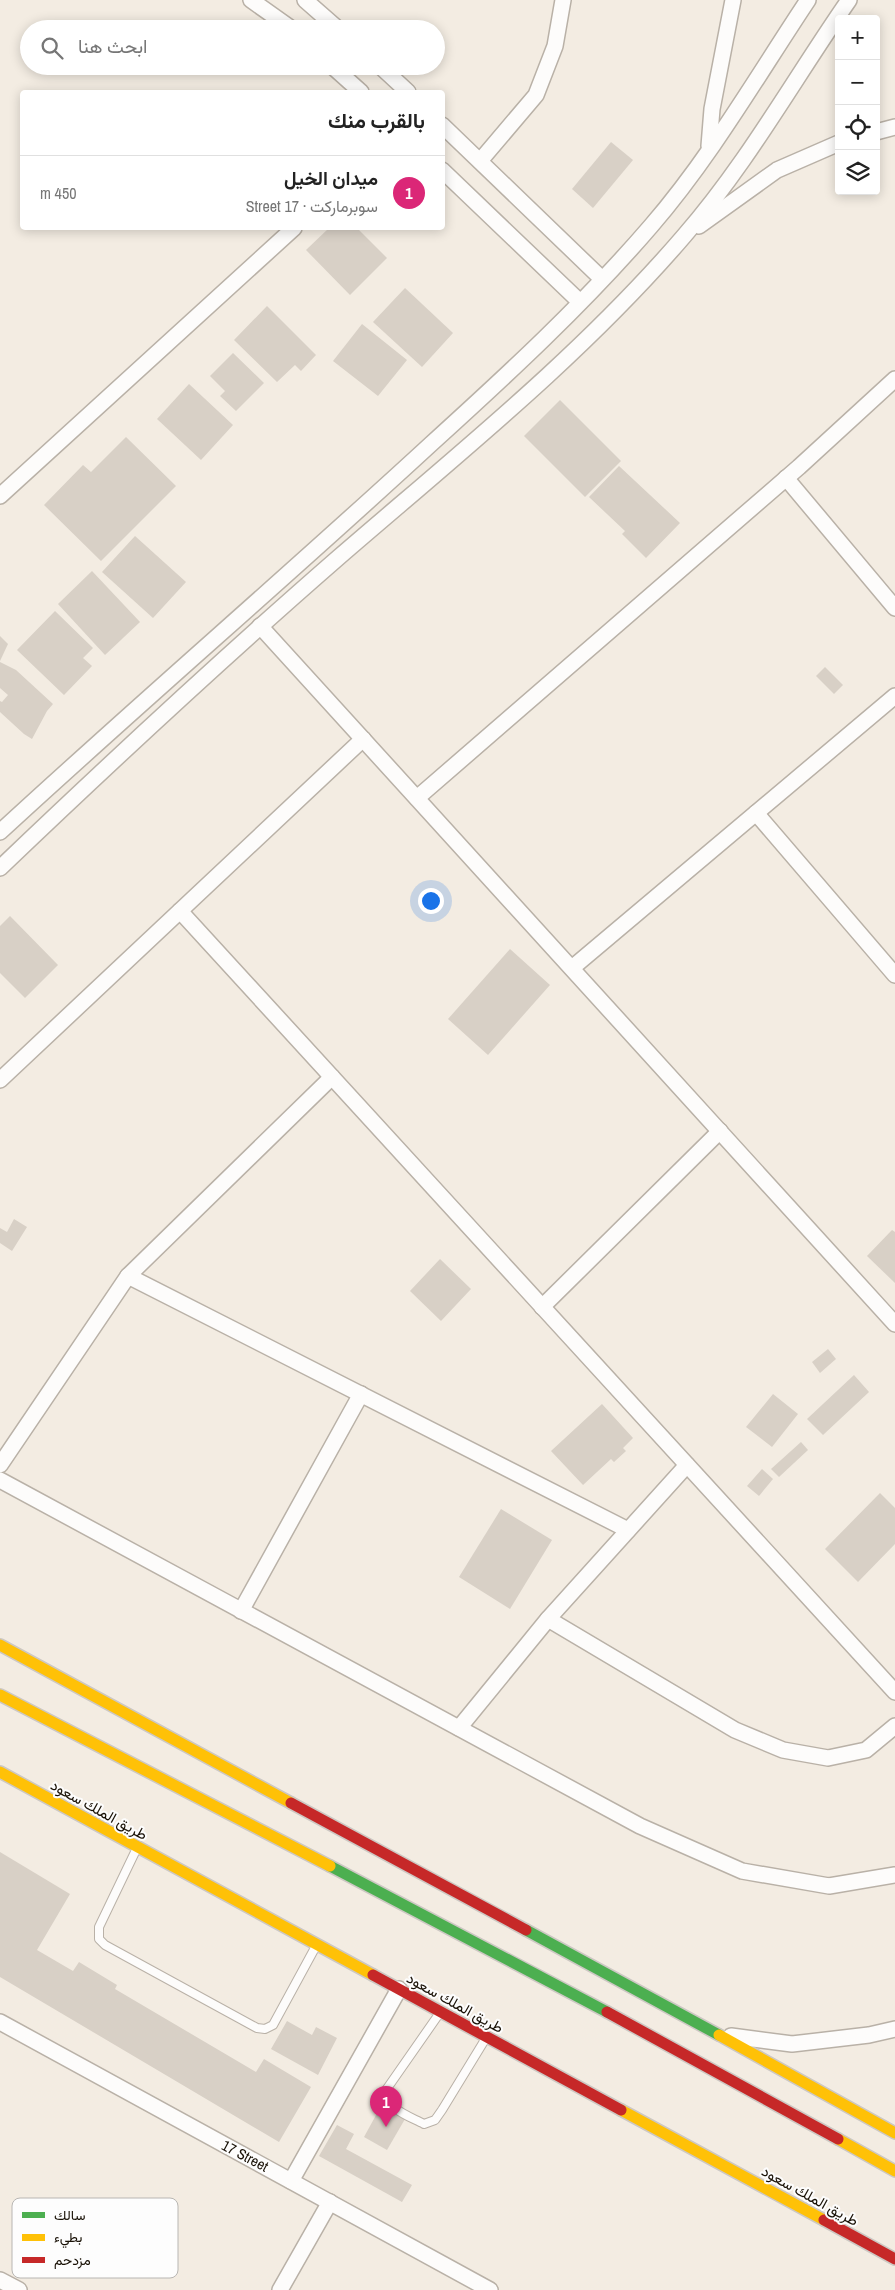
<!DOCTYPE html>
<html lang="ar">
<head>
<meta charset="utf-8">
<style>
  :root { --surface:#fff; --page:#f2f2f2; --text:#222; --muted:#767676; --line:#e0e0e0; --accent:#db2777 }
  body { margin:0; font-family:"Archivo Narrow",Vazirmatn,sans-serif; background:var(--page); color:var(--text); direction:rtl }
  .controls { position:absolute; right:15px; top:15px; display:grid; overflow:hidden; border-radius:5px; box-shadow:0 2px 12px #0003 }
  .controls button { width:45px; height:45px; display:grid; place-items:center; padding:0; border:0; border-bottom:1px solid var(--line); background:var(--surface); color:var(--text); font:25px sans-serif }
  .you { position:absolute; left:430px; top:900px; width:18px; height:18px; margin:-12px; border:4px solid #fff; border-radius:50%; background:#1a73e8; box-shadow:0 0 0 8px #1a73e833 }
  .badge { display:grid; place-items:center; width:32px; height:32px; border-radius:50%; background:var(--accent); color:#fff; font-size:16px; font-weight:700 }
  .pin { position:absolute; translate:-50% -41px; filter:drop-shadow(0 1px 2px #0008) }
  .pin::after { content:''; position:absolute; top:26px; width:18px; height:15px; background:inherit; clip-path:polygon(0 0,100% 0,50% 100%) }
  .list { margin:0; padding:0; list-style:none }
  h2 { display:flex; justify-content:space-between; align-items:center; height:65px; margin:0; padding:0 20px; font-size:21px }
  h2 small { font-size:16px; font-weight:400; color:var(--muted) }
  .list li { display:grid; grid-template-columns:32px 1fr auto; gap:15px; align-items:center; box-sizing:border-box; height:75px; padding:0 20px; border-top:1px solid var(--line) }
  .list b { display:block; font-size:19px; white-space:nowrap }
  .list p { margin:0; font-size:16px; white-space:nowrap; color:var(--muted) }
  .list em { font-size:16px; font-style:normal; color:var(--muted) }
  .icon { flex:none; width:28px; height:28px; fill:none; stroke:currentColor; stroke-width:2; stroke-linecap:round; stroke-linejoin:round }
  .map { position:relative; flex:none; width:895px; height:2290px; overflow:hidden; direction:ltr }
  .search { position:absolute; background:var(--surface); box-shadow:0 2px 12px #0003; left:20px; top:20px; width:425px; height:55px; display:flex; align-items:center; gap:12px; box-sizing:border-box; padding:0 18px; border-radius:28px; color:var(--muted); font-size:19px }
  .panel { position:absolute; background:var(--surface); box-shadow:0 2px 12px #0003; left:20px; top:90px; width:425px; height:140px; border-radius:5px; direction:rtl }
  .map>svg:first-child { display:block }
</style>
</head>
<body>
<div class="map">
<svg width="895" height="2290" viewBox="0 0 895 2290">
  <rect width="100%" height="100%" fill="#f3ece2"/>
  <!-- building -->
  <g fill="#d8d0c6">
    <polygon points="611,142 633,160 593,208 572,189"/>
    <polygon points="329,228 357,228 387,258 350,295 306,250"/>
    <polygon points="405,288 453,333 422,367 373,322"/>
    <polygon points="267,306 316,355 301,371 295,365 277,382 234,340"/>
    <polygon points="362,324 407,360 378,396 333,361"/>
    <polygon points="233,353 264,383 236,411 220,396 225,391 210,376"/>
    <polygon points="189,384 233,425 201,460 157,419"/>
    <polygon points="560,400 621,461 585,497 524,436"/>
    <polygon points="126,437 176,486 101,561 44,505 83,465 91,472"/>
    <polygon points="619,466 680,523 646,558 622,534 625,531 589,497"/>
    <polygon points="135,536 186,582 153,618 102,572"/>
    <polygon points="92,571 140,622 105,655 58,604"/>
    <polygon points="55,611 93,648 83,658 92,666 64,695 17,650"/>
    <polygon points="0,636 8,644 0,661"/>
    <polygon points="0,662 16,670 53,704 47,711 32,739 24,734 0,712 0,701 2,702 8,695 0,688"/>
    <polygon points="825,667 843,685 834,694 816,676"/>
    <polygon points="10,916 58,965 25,998 0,973 0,926"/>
    <polygon points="510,949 550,985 488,1055 448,1019"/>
    <polygon points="14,1219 27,1227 12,1251 0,1243 0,1228 7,1232"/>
    <polygon points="892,1230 895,1232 895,1283 867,1256"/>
    <polygon points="440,1259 471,1289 441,1321 410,1291"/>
    <polygon points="828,1349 836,1359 820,1373 812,1362"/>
    <polygon points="854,1375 869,1392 823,1435 807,1419"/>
    <polygon points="773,1394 798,1414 772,1447 746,1427"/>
    <polygon points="602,1404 633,1438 623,1448 626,1451 614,1462 611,1459 583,1485 551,1451"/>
    <polygon points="801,1442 808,1450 779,1477 771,1469"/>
    <polygon points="762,1469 773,1479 759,1496 747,1486"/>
    <polygon points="880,1493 895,1508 895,1544 858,1582 825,1549"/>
    <polygon points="501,1509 552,1540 510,1609 459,1577"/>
    <polygon points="0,1852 70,1894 37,1950 73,1971 79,1962 117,1985 115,1989 256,2072 264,2059 311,2087 279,2142 0,1977"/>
    <polygon points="287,2021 312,2035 316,2027 337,2038 318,2075 271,2049"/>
    <polygon points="381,2106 405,2119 387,2150 364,2137"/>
    <polygon points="337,2125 354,2134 346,2149 412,2185 402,2202 319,2156"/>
  </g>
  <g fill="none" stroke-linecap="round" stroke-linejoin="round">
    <!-- lane casing -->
    <g stroke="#b9b1a7" stroke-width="10">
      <g id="lane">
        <polyline points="136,1850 99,1927 99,1939 105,1945 257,2028 265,2029 273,2025 316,1946"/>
        <path d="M439 2014 386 2090C387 2110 409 2116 424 2124L435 2120 442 2110 486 2038"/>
      </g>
    </g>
    <!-- street casing -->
    <g stroke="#b9b1a7" stroke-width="18">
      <g id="street">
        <polyline points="251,0 292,29"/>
        <polyline points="305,0 338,29"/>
        <polyline points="332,66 361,92"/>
        <polyline points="380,66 408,92"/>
        <polyline points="442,125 602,279"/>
        <polyline points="876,132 895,127"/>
        <polyline points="709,146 712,109 733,0"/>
        <polyline points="480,161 536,95 555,46 563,0"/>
        <polyline points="442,170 580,302"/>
        <polyline points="699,226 777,170 839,143"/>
        <polyline points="786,478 895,608"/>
        <polyline points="0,496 294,228"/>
        <polyline points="260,626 895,1324"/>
        <polyline points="417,798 799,467 895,379"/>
        <polyline points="756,813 895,975"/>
        <path d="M0 832C142 701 289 575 431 444 507 375 584 304 651 226 710 158 758 75 808 0"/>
        <path d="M0 868C111 762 223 658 339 557 457 455 582 355 684 236 747 164 794 79 849 0"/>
        <polyline points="180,911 895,1692"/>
        <polyline points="572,968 895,696"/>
        <polyline points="0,1080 363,739"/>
        <polyline points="128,1276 628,1530"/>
        <polyline points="542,1307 720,1131"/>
        <polyline points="0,1465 128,1276 332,1077"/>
        <polyline points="0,1480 640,1826 742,1871 829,1886 895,1875"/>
        <polyline points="241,1611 361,1394"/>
        <polyline points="548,1619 735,1730 783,1750 828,1758 866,1750 895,1726"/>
        <polyline points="459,1728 548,1619 687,1465"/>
        <polyline points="0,2022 490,2290"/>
        <polyline points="731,2036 792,2044 869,2035 895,2029"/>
        <polyline points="291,2181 399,1989"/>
        <polyline points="0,2280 19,2290"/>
        <polyline points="280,2290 330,2202"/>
      </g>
    </g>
    <!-- fast casing -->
    <g stroke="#cdc8c3" stroke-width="14">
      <g id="fast">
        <polyline points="330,1866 607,2012"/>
        <polyline points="526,1930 719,2035"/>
      </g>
    </g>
    <!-- slow casing -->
    <g stroke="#cdc8c3" stroke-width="14">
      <g id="slow">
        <polyline points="0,1645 291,1803"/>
        <polyline points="0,1695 330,1866"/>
        <polyline points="0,1772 373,1975"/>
        <polyline points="719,2035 895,2133"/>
        <polyline points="621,2110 824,2220"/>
        <polyline points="838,2139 895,2171"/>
      </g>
    </g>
    <!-- jam casing -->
    <g stroke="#cdc8c3" stroke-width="14">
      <g id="jam">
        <polyline points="291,1803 526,1930"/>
        <polyline points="373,1975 621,2110"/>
        <polyline points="607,2012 838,2139"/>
        <polyline points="824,2220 895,2259"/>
      </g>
    </g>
    <!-- lane -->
    <use href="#lane" stroke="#fdfcfb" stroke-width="8"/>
    <!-- street -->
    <use href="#street" stroke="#fdfcfb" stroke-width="15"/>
    <!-- fast -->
    <use href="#fast" stroke="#4caf50" stroke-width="11"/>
    <!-- slow -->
    <use href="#slow" stroke="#ffc107" stroke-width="11"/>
    <!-- jam -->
    <use href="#jam" stroke="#c62828" stroke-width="11"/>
  </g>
  <g text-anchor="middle" stroke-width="4" stroke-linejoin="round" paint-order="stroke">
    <!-- street labels -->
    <g font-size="15" fill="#181005" stroke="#fdfdfd">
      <text transform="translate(99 1810) rotate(29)" y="5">طريق الملك سعود</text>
      <text transform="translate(455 2003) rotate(29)" y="5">طريق الملك سعود</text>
      <text transform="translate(245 2156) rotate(28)" y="5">17 Street</text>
      <text transform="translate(810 2196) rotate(29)" y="5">طريق الملك سعود</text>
    </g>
  </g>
  <!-- legend -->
  <rect x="12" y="2198" width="166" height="80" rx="8" fill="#fdfdfd" stroke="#b8b6b3" stroke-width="1"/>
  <rect x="22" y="2212" width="23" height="6" fill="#4caf50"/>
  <rect x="22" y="2234" width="23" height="7" fill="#ffc107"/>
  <rect x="22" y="2257" width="23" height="6" fill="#c62828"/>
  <g font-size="14" fill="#181005">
    <text x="54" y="2220">سالك</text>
    <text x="54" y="2242">بطيء</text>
    <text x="54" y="2265">مزدحم</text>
  </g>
</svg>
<div class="controls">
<button>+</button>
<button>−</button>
<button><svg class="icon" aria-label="locate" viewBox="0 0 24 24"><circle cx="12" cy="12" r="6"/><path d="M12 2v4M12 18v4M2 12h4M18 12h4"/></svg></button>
<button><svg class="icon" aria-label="layers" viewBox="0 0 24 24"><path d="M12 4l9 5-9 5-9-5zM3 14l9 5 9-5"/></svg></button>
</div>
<div class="you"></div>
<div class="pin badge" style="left:386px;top:2127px">1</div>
<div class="search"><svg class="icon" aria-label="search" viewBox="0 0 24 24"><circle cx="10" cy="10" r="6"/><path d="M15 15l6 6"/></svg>ابحث هنا</div>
<section class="panel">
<h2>بالقرب منك<small></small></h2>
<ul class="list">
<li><span class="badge">1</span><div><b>ميدان الخيل</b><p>سوبرماركت · 17 Street</p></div><em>450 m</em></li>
</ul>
</section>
</div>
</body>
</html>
